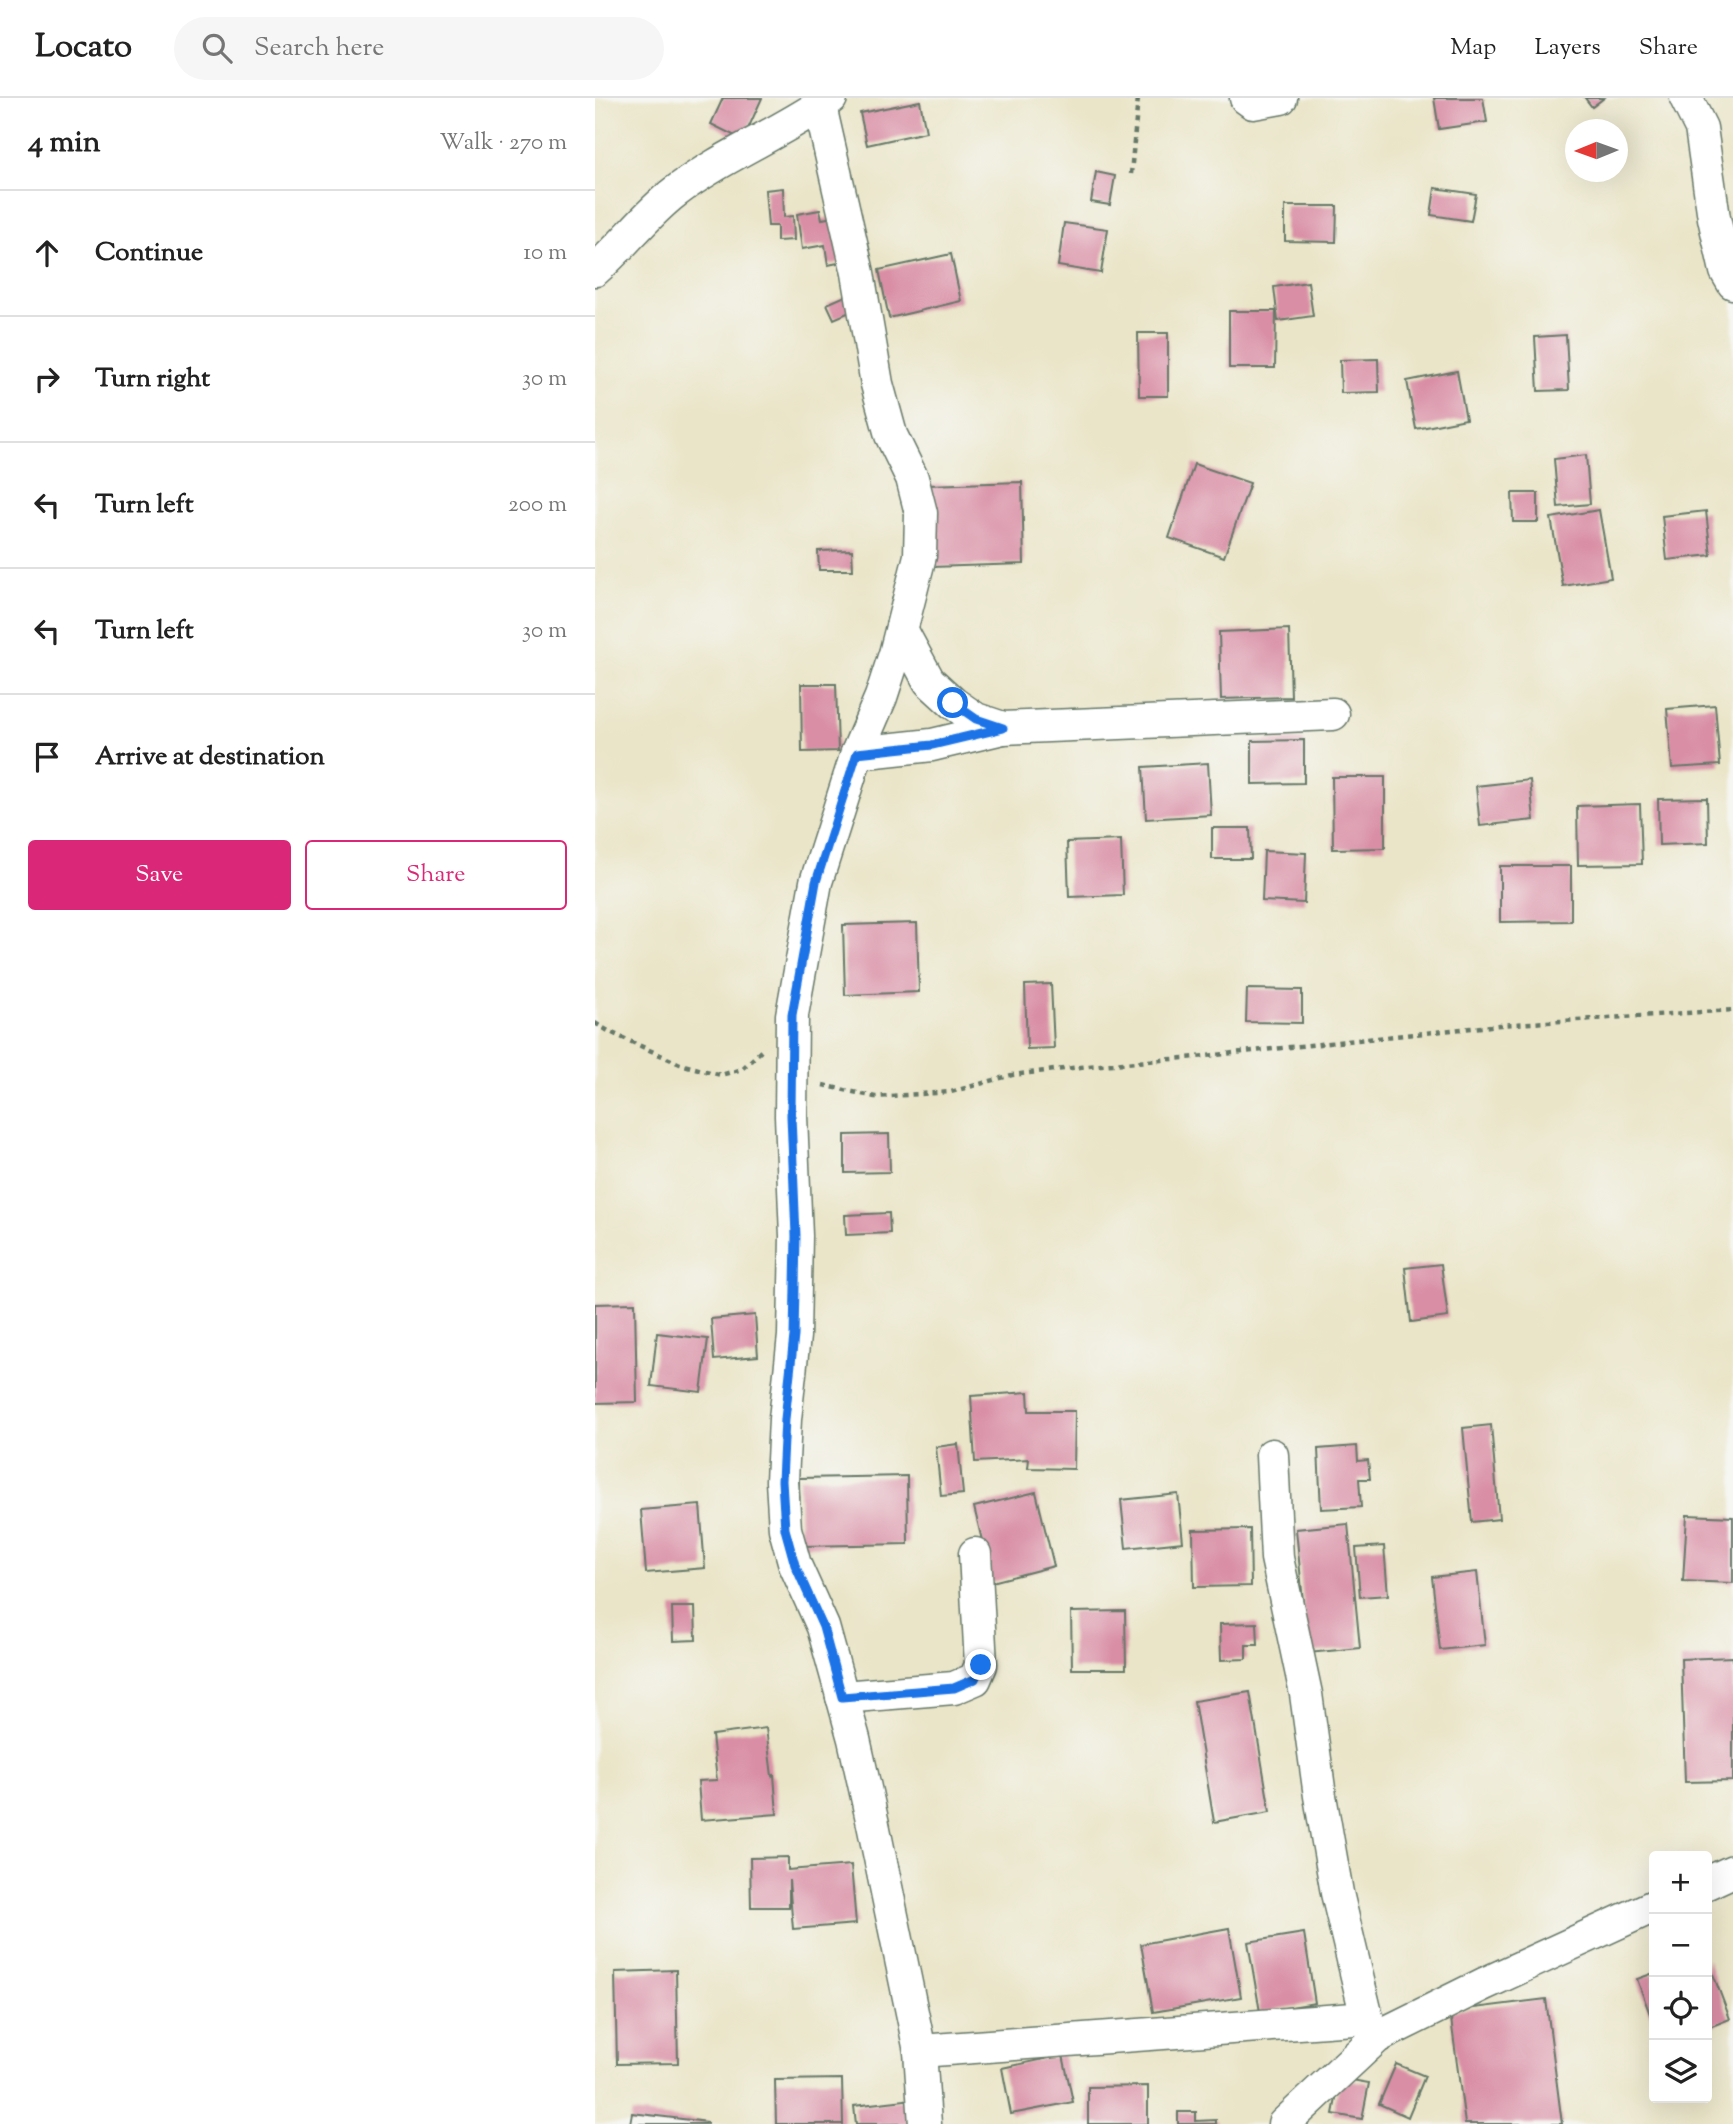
<!DOCTYPE html>
<html lang="en">
<head>
<meta charset="utf-8">
<style>
  :root { --surface:#fff; --page:#f6f6f6; --text:#222; --muted:#767676; --line:#e0e0e0; --accent:#db2777 }
  body { margin:0; font-family:"Sorts Mill Goudy",serif; background:var(--page); color:var(--text) }
  .controls { position:absolute; right:21px; bottom:21px; display:grid; overflow:hidden; border-radius:7px; box-shadow:0 7px 28px #0002 }
  .controls button { width:63px; height:63px; display:grid; place-items:center; padding:0; border:0; border-bottom:2px solid var(--line); background:var(--surface); color:var(--text); font:35px sans-serif }
  .compass { position:absolute; left:970px; top:21px; width:63px; height:63px; border-radius:50%; background:var(--surface); box-shadow:0 7px 28px #0002; rotate:269deg }
  .stop { position:absolute; width:21px; height:21px; margin:-16px; border:5px solid #1a73e8; border-radius:50%; background:#fff }
  .stop.end { background:#1a73e8; border-color:#fff; box-shadow:0 2px 7px #0008 }
  .list { margin:0; padding:0; list-style:none }
  h2 { display:flex; justify-content:space-between; align-items:center; height:91px; margin:0; padding:0 28px; font-size:30px }
  h2 small { font-size:23px; font-weight:400; color:var(--muted) }
  .list li { display:grid; grid-template-columns:46px 1fr auto; gap:21px; align-items:center; box-sizing:border-box; height:126px; padding:0 28px; border-top:2px solid var(--line) }
  .list b { display:block; font-size:26px; white-space:nowrap }
  .list em { font-size:23px; font-style:normal; color:var(--muted) }
  .actions { display:flex; gap:14px; padding:21px 28px }
  .actions a { flex:1; padding:16px 0; border:2px solid var(--accent); border-radius:7px; text-align:center; font-size:24px; color:var(--accent) }
  .actions .main { background:var(--accent); color:#fff }
  .icon { flex:none; width:38px; height:38px; fill:none; stroke:currentColor; stroke-width:2; stroke-linecap:round; stroke-linejoin:round }
  .map { position:relative; flex:none; width:1138px; height:2026px; overflow:hidden }
  header { display:flex; align-items:center; gap:42px; box-sizing:border-box; height:98px; padding:0 35px; background:var(--surface); border-bottom:2px solid var(--line) }
  header strong { font-size:33px }
  nav { display:flex; gap:38px; margin-inline-start:auto; font-size:24px }
  .search { width:490px; height:63px; background:var(--page); display:flex; align-items:center; gap:18px; box-sizing:border-box; padding:0 24px; border-radius:38px; color:var(--muted); font-size:26px }
  main { display:flex }
  aside { flex:1; background:var(--surface) }
  .map>svg:first-child { display:block }
</style>
</head>
<body>
<header>
<strong>Locato</strong>
<div class="search"><svg class="icon" aria-label="search" viewBox="0 0 24 24"><circle cx="10" cy="10" r="6"/><path d="M15 15l6 6"/></svg>Search here</div>
<nav><a>Map</a><a>Layers</a><a>Share</a></nav>
</header>
<main>
<aside>
<h2>4 min<small>Walk · 270 m</small></h2>
<ul class="list">
<li><svg class="icon" aria-label="ahead" viewBox="0 0 24 24"><path d="M12 20V5M6 11l6-6 6 6"/></svg><div><b>Continue</b></div><em>10 m</em></li>
<li><svg class="icon" aria-label="right" viewBox="0 0 24 24"><path d="M7 20v-9h11M14 6l5 5-5 5"/></svg><div><b>Turn right</b></div><em>30 m</em></li>
<li><svg class="icon" aria-label="left" viewBox="0 0 24 24"><path d="M17 20v-9H6M10 6l-5 5 5 5"/></svg><div><b>Turn left</b></div><em>200 m</em></li>
<li><svg class="icon" aria-label="left" viewBox="0 0 24 24"><path d="M17 20v-9H6M10 6l-5 5 5 5"/></svg><div><b>Turn left</b></div><em>30 m</em></li>
<li><svg class="icon" aria-label="arrive" viewBox="0 0 24 24"><path d="M6 21V4h12l-3 4 3 4H6"/></svg><div><b>Arrive at destination</b></div></li>
</ul>
<div class="actions"><a class="main">Save</a><a>Share</a></div>
</aside>
<div class="map">
<svg width="1138" height="2026" viewBox="0 0 1138 2026">
  <rect width="100%" height="100%" fill="#f6f6f2"/>
  <filter id="ink" filterUnits="userSpaceOnUse"><feTurbulence type="fractalNoise" baseFrequency=".0143" numOctaves="2"/><feDisplacementMap in="SourceGraphic" scale="14" xChannelSelector="R" yChannelSelector="G"/><feConvolveMatrix kernelMatrix="1 2 1 2 8 2 1 2 1" color-interpolation-filters="sRGB"/></filter>
  <filter id="wash" filterUnits="userSpaceOnUse"><feTurbulence type="fractalNoise" baseFrequency=".00686" numOctaves="4" result="noise"/><feDisplacementMap in="SourceGraphic" scale="28" xChannelSelector="R" yChannelSelector="G"/><feGaussianBlur stdDeviation="1.57" result="paint"/><feColorMatrix in="noise" values="0 0 0 0 0 0 0 0 0 0 0 0 0 0 0 0 0 1.4 0 .05"/><feComposite in="paint" operator="in"/></filter>
  <g filter="url(#wash)">
    <rect width="100%" height="100%" fill="#eae5c8"/>
    <g id="blocks">
      <!-- building -->
      <g fill="#d98ea5">
        <polygon points="128,0 167,0 148,42 116,26"/>
        <polygon points="839,0 888,0 892,24 844,31"/>
        <polygon points="990,0 1009,0 997,9"/>
        <polygon points="325,3 331,34 272,47 265,15"/>
        <polygon points="501,74 520,78 515,107 496,104"/>
        <polygon points="188,90 189,119 198,118 199,142 182,143 182,128 173,128 170,92"/>
        <polygon points="840,90 881,96 876,123 836,117"/>
        <polygon points="690,108 742,108 741,144 690,143"/>
        <polygon points="225,112 227,121 245,118 253,163 233,167 230,147 207,151 202,116"/>
        <polygon points="469,125 513,131 506,175 463,168"/>
        <polygon points="356,156 366,203 294,220 284,172"/>
        <polygon points="713,184 718,218 683,223 679,189"/>
        <polygon points="257,195 264,210 239,221 232,206"/>
        <polygon points="634,213 681,213 680,270 634,270"/>
        <polygon points="543,235 573,235 573,298 544,298"/>
        <polygon points="971,237 974,292 943,293 940,239"/>
        <polygon points="783,261 784,294 746,295 745,262"/>
        <polygon points="862,273 871,321 821,331 812,283"/>
        <polygon points="991,357 995,406 963,409 959,361"/>
        <polygon points="599,366 655,385 629,459 574,440"/>
        <polygon points="427,384 429,466 336,469 333,387"/>
        <polygon points="917,395 943,395 943,424 918,424"/>
        <polygon points="1004,412 1016,480 968,488 956,420"/>
        <polygon points="1111,413 1116,457 1072,462 1067,418"/>
        <polygon points="257,452 258,472 224,472 223,453"/>
        <polygon points="694,531 696,599 626,601 624,534"/>
        <polygon points="206,586 241,586 243,653 207,654"/>
        <polygon points="1120,607 1125,667 1077,670 1072,611"/>
        <polygon points="709,642 709,685 657,686 657,643"/>
        <polygon points="613,665 616,717 551,721 548,669"/>
        <polygon points="737,679 790,679 790,750 738,751"/>
        <polygon points="935,682 939,722 885,728 881,688"/>
        <polygon points="1112,700 1113,745 1064,747 1063,701"/>
        <polygon points="1045,706 1047,766 983,767 982,708"/>
        <polygon points="617,730 655,730 656,761 617,761"/>
        <polygon points="526,742 528,797 474,799 472,744"/>
        <polygon points="669,753 711,755 709,805 667,803"/>
        <polygon points="905,768 976,768 976,823 905,824"/>
        <polygon points="322,825 324,894 250,897 248,827"/>
        <polygon points="456,886 459,950 432,951 430,887"/>
        <polygon points="652,891 707,892 707,925 651,924"/>
        <polygon points="294,1036 295,1074 250,1075 250,1037"/>
        <polygon points="294,1115 295,1135 251,1137 250,1117"/>
        <polygon points="846,1166 853,1219 816,1224 810,1170"/>
        <polygon points="40,1205 42,1304 0,1305 0,1206"/>
        <polygon points="160,1217 163,1258 119,1262 116,1221"/>
        <polygon points="62,1235 113,1241 106,1294 56,1288"/>
        <polygon points="433,1294 434,1313 480,1313 479,1371 433,1370 434,1361 380,1364 376,1298"/>
        <polygon points="896,1327 904,1421 877,1424 868,1330"/>
        <polygon points="363,1346 368,1396 346,1398 341,1349"/>
        <polygon points="762,1348 763,1363 773,1362 775,1381 764,1381 766,1409 726,1411 723,1351"/>
        <polygon points="312,1378 313,1446 205,1448 204,1380"/>
        <polygon points="441,1394 459,1468 397,1484 379,1409"/>
        <polygon points="583,1396 588,1444 531,1450 526,1402"/>
        <polygon points="105,1407 110,1470 51,1475 46,1412"/>
        <polygon points="1092,1417 1138,1419 1138,1485 1088,1483"/>
        <polygon points="753,1426 765,1550 713,1555 701,1431"/>
        <polygon points="655,1431 656,1488 599,1489 598,1432"/>
        <polygon points="789,1448 793,1497 765,1499 761,1450"/>
        <polygon points="882,1474 890,1547 845,1552 837,1479"/>
        <polygon points="77,1509 100,1509 101,1542 78,1543"/>
        <polygon points="530,1513 531,1571 477,1571 476,1514"/>
        <polygon points="662,1525 663,1547 651,1547 651,1561 626,1562 625,1526"/>
        <polygon points="1138,1559 1138,1683 1090,1684 1086,1561"/>
        <polygon points="655,1594 675,1714 619,1724 599,1603"/>
        <polygon points="171,1630 177,1678 179,1677 182,1716 106,1722 103,1683 122,1682 117,1637"/>
        <polygon points="193,1759 193,1772 256,1767 261,1826 198,1831 194,1782 194,1809 156,1809 155,1760"/>
        <polygon points="634,1830 646,1899 558,1914 546,1846"/>
        <polygon points="709,1835 720,1905 665,1914 653,1844"/>
        <polygon points="1112,1860 1135,1921 1112,1930"/>
        <polygon points="81,1872 83,1965 22,1966 20,1874"/>
        <polygon points="1059,1875 1059,1927 1042,1881"/>
        <polygon points="951,1901 967,2026 870,2026 855,1913"/>
        <polygon points="468,1957 478,2004 416,2016 407,1970"/>
        <polygon points="801,1966 830,1978 813,2019 784,2006"/>
        <polygon points="745,1980 774,1985 767,2021 738,2016"/>
        <polygon points="247,1981 248,2026 181,2026 180,1982"/>
        <polygon points="553,1988 553,2026 493,2026 493,1989"/>
        <polygon points="318,2001 321,2026 261,2026 259,2008"/>
        <polygon points="583,2014 601,2014 601,2023 621,2022 621,2026 583,2026"/>
        <polygon points="37,2015 112,2024 112,2026 35,2026"/>
      </g>
    </g>
  </g>
  <g filter="url(#ink)">
    <use href="#blocks" fill-opacity="0" stroke="#667868" stroke-width="2"/>
    <g fill="none" stroke-linecap="round" stroke-linejoin="round">
      <!-- minor casing -->
      <g stroke="#667868" stroke-width="35">
        <g id="minor">
          <polyline points="651,0 658,5 686,0"/>
          <polyline points="1091,0 1106,30 1119,120 1131,173 1138,185"/>
          <polyline points="225,8 263,175 282,286 296,337 317,380 326,415 325,458 300,556 286,599 262,655 221,784 197,917 196,1018 201,1138 199,1238 190,1321 187,1383 190,1431 200,1467 228,1529 259,1641 278,1726 325,1953 330,2026"/>
          <path d="M0 172C28 148 50 117 80 94 129 57 186 35 236 0"/>
          <polyline points="307,533 334,583 358,605 381,621 408,630 738,616"/>
          <polyline points="262,655 337,647 408,630"/>
          <polyline points="677,1357 682,1460 711,1596 725,1698 742,1795 772,1920 782,1939"/>
          <polyline points="247,1599 359,1590 380,1581 386,1567 380,1456"/>
          <polyline points="1112,1785 1138,1773"/>
          <polyline points="325,1953 772,1920"/>
          <polyline points="689,2026 782,1939 889,1886 1059,1808"/>
        </g>
      </g>
      <!-- path -->
      <g stroke="#667868" stroke-width="4.5" stroke-dasharray="5 5" stroke-linecap="butt">
        <polyline points="536,76 543,0"/>
        <polyline points="0,925 15,934 85,966 126,977 147,971 166,953"/>
        <polyline points="228,987 280,999 356,994 417,977 494,968 601,959 905,927 1138,912"/>
      </g>
      <!-- minor -->
      <use href="#minor" stroke="#fff" stroke-width="32"/>
    </g>
  </g>
  <g fill="none" stroke-linecap="round" stroke-linejoin="round" filter="url(#ink)">
    <!-- route -->
    <polyline stroke="#1a73e8" stroke-width="9" points="358,605 381,621 408,630 337,647 262,655 221,784 197,917 196,1018 201,1138 199,1238 190,1321 187,1383 190,1431 200,1467 228,1529 247,1599 359,1590 380,1581 386,1567"/>
  </g>
</svg>
<div class="controls">
<button>+</button>
<button>−</button>
<button><svg class="icon" aria-label="locate" viewBox="0 0 24 24"><circle cx="12" cy="12" r="6"/><path d="M12 2v4M12 18v4M2 12h4M18 12h4"/></svg></button>
<button><svg class="icon" aria-label="layers" viewBox="0 0 24 24"><path d="M12 4l9 5-9 5-9-5zM3 14l9 5 9-5"/></svg></button>
</div>
<svg class="compass" viewBox="-18 -18 36 36"><path d="M0-13l5 13h-10z" fill="#e53935"/><path d="M0 13l5-13h-10z" fill="#767676"/></svg>
<div class="stop" style="left:358px;top:605px"></div>
<div class="stop end" style="left:386px;top:1567px"></div>
</div>
</main>
</body>
</html>
